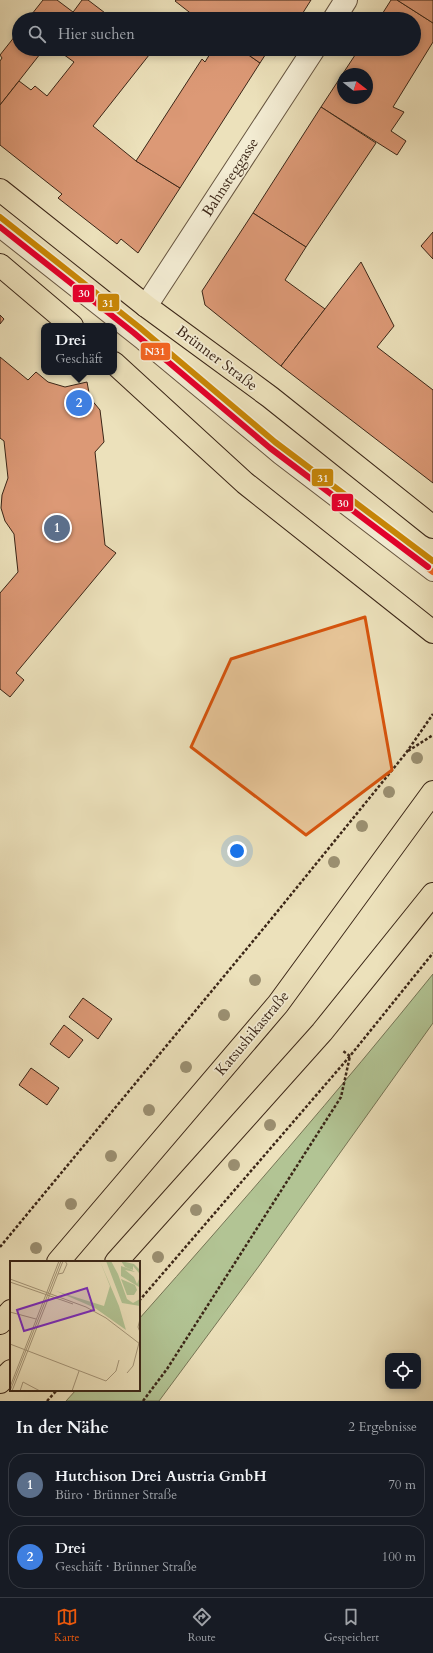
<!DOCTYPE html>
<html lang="de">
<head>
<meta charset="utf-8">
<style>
  :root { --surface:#171b24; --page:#20242c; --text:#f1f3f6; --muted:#9ea1a6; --line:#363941; --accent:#ea580c }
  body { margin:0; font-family:Cardo,serif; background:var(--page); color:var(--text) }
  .controls { position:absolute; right:12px; bottom:12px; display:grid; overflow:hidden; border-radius:8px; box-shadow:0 2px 6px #0003 }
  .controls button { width:36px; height:36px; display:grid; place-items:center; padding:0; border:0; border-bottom:1px solid var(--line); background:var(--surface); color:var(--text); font:20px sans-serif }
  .compass { position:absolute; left:337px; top:68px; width:36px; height:36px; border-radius:50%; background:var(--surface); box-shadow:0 2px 6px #0003; rotate:107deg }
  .you { position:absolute; left:237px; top:851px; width:14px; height:14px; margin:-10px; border:3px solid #fff; border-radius:50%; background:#1a73e8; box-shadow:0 0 0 6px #1a73e833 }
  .badge { display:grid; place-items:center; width:26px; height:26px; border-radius:50%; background:var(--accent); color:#fff; font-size:13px; font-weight:700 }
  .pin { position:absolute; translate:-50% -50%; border:2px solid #fff; box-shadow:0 1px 4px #0006 }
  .popup { position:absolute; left:41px; top:323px; width:76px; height:52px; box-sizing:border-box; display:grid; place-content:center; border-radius:8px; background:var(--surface); filter:drop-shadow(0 1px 3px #0005); font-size:13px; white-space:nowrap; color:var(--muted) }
  .popup b { font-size:15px; color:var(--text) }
  .popup::after { content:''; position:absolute; left:50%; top:100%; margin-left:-8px; border:8px solid transparent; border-top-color:var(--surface) }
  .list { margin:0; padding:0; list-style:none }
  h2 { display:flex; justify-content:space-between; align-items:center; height:52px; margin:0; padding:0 16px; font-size:17px }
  h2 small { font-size:13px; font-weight:400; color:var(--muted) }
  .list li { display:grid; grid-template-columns:26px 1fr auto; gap:12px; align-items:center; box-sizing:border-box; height:64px; margin:0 8px 8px; padding:0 8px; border:1px solid var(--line); border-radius:16px }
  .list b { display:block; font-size:15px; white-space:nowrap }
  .list p { margin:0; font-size:13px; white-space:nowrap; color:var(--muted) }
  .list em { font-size:13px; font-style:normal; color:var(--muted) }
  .icon { flex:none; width:22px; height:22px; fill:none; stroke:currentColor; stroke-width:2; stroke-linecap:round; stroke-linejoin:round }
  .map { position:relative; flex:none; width:433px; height:1401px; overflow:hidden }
  .search { position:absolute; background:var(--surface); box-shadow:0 2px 6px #0003; left:12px; right:12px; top:12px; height:44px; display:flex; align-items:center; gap:10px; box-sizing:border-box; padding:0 14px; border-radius:22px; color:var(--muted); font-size:15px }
  .sheet { height:196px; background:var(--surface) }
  nav { display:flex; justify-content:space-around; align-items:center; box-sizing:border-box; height:56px; border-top:1px solid var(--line); background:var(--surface); font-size:11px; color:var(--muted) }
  nav a { display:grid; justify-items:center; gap:2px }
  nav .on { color:var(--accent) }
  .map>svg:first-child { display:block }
</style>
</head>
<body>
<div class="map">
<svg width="433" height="1401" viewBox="0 0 433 1401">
  <rect width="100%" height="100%" fill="#ece1bb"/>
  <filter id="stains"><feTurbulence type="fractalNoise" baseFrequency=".005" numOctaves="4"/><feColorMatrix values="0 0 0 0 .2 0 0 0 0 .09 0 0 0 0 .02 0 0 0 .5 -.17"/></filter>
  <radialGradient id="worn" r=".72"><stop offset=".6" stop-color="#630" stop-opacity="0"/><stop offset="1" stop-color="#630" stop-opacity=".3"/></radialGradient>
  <!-- green -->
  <path fill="#b2c494" stroke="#767556" d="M433 974V1023L259 1266 159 1401H66L76 1390H139V1319C239 1206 338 1092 433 974Z"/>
  <!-- building -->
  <g fill="#dc9976" stroke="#3b2617" fill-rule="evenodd">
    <polygon points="43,0 57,0 73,12 68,19 28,19"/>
    <polygon points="82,0 88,0 113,19 68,19"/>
    <polygon points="176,0 311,0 299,19 198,19 175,1"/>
    <path d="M391 0H397L433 23V42L393 107 404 112 391 131 406 141 397 155 321 107 359 49H414V19H379ZM343 74H367V98H343Z"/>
    <polygon points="397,0 433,0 433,23"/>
    <polygon points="19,31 19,49 44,49 0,105 0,61 2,58 0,55"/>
    <polygon points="56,49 151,49 153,50 93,126 136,161 180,188 138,253 121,239 117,244 58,198 62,194 0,145 0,105 19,81 31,90 35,86 47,96 74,62"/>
    <polygon points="213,49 240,49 260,63 180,188 136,161 202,59 205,62"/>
    <polygon points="240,49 269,49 260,63"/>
    <polygon points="272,49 280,49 277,53"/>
    <polygon points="321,107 376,143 306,247 253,213"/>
    <polygon points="253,213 306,247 285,280 325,309 281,366 205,305 202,291"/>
    <polygon points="433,232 433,259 421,246"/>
    <polygon points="361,262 394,326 377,347 433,390 433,483 281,366"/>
    <polygon points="0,315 4,319 0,324"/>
    <polygon points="0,357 28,380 36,372 48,382 65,387 87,382 90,398 100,410 104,442 95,452 105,545 116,553 16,673 24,680 10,697 0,689 0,593 18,572 14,534 5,521 1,508 2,495 8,478 4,441 0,438"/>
    <polygon points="83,998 112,1019 98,1039 69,1017"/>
    <polygon points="64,1025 83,1040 69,1058 50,1044"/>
    <polygon points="31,1068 59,1088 47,1105 19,1085"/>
  </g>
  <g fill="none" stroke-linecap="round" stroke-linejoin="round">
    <!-- lane casing -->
    <g stroke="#675540" stroke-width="20">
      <polyline id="lane" points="0,228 143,341 280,455 433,572"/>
    </g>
    <!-- street casing -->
    <g stroke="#675540" stroke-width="24">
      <g id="street">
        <polyline points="334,19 346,0"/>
        <polyline points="146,306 314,49"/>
      </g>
    </g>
    <!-- primary casing -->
    <g stroke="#3b2617" stroke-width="24">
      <g id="primary">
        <polyline points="0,190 146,306 270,397 433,527"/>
        <polyline points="0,265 72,326"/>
        <polyline points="114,363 245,483 433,632"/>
        <polyline points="58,1262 278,1004 433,792"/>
        <polyline points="116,1262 322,1032 433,894"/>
        <polyline points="0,1323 11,1311"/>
        <polyline points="0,1382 11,1371"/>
      </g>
    </g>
    <!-- path -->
    <g stroke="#3b2617" stroke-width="2.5" stroke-dasharray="3 2" stroke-linecap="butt">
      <polyline points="408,751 433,735"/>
      <polyline points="0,1247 268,923 406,753 433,714"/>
      <polyline points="139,1301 350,1056 433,953"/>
      <polyline points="47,1401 57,1390"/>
      <polyline points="143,1401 167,1369 341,1097 350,1056 343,1051"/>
    </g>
    <!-- lane -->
    <use href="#lane" stroke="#f3ecd3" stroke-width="18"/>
    <!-- street -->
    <use href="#street" stroke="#f3ecd3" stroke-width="22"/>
    <!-- primary -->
    <use href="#primary" stroke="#ece1bb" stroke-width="22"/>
    <!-- bus-1 casing -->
    <g stroke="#f3ecd3" stroke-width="9">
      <polyline id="bus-1" points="0,228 143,341 280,455 433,572"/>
    </g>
    <!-- bus-1 -->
    <use href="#bus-1" stroke="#f26522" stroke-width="6"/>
    <!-- tram-1 casing -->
    <g stroke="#f3ecd3" stroke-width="9">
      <polyline id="tram-1" points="0,217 139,327 275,442 433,561"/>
    </g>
    <!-- tram-2 casing -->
    <g stroke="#f3ecd3" stroke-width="9">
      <polyline id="tram-2" points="0,227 134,333 270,448 428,567"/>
    </g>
    <!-- tram-1 -->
    <use href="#tram-1" stroke="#c88606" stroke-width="6"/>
    <!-- tram-2 -->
    <use href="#tram-2" stroke="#e4002b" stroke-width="6"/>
  </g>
  <!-- trees -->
  <g fill="#9b9072">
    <circle cx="417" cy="758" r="6"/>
    <circle cx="389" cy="792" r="6"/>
    <circle cx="362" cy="826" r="6"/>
    <circle cx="334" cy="862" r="6"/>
    <circle cx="255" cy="980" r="6"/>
    <circle cx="224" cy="1015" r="6"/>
    <circle cx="186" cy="1067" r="6"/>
    <circle cx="149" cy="1110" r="6"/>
    <circle cx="270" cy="1125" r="6"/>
    <circle cx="111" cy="1156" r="6"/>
    <circle cx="234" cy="1165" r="6"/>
    <circle cx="71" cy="1204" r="6"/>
    <circle cx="196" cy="1210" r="6"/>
    <circle cx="36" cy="1248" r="6"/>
    <circle cx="158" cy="1257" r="6"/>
  </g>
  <!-- marked area -->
  <path fill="#d7540d" fill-opacity="0.2" stroke="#d7540d" stroke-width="3" stroke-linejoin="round" d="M365 617 392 770 306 835 191 747 231 659Z"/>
  <g text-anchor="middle" stroke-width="3.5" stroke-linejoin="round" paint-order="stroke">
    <!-- street labels -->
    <g font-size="15" fill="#3b2617" stroke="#f3ecd3">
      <text transform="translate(230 177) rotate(-57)" y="5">Bahnsteggasse</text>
      <text transform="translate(217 358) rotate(37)" y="5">Brünner Straße</text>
      <text transform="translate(252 1033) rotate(-50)" y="5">Katsushikastraße</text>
    </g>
  </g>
  <!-- overview -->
  <g transform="translate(10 1261)">
    <rect width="130" height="130" fill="#ece1bb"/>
    <path d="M90 0 109 45 116 69 85 47 46 30 94 45 100 25ZM96 0H101L108 13 117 38 123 42 130 38V45L112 42ZM111 0 124 3 130 9V18L129 12 123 5V9L115 6ZM111 5 120 8 125 11 115 9 124 16 127 23 129 18V26L111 15ZM111 18 125 24 127 29 124 34H117Z" fill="#b2c494"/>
    <path fill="none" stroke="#a59679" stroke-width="1" d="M48 13 53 12 57 3 55 0M0 18 76 46 96 57 130 83M0 21 63 43M0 51 26 58M130 58 128 66 130 71M0 83 96 120 106 110 109 99M117 112 123 105 130 78M0 126 49 0M0 130 51 0M2 130 53 0M10 130 13 121 30 130M62 130 69 110"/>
    <path fill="#7b2cbf" fill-opacity="0.15" stroke="#7b2cbf" stroke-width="2" d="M77 27 84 49 14 70 7 49Z"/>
    <rect width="130" height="130" fill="none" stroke="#3b2617" stroke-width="2"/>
  </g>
  <g stroke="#f3ecd3" stroke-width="1.5">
    <rect x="72" y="284" width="23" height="19" rx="4" fill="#e4002b"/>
    <rect x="97" y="293" width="23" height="19" rx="4" fill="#c88606"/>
    <rect x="140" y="342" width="31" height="19" rx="4" fill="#f26522"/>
    <rect x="311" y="468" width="23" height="19" rx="4" fill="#c88606"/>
    <rect x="331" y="493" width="23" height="19" rx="4" fill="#e4002b"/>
  </g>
  <g font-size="11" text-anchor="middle" font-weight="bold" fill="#fff">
    <text x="84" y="297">30</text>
    <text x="108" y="307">31</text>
    <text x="155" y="355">N31</text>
    <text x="323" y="482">31</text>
    <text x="343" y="507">30</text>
  </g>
  <rect width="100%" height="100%" filter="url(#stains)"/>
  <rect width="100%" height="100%" fill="url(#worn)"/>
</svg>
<div class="controls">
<button><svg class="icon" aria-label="locate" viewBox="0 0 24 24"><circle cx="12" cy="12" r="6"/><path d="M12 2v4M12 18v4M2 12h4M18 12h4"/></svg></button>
</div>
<svg class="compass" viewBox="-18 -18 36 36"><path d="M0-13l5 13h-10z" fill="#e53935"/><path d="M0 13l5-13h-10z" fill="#9ea1a6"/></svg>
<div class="you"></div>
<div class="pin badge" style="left:57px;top:528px;background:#5c6f8a">1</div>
<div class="pin badge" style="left:79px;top:403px;background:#3f7fe0">2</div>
<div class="popup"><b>Drei</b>Geschäft</div>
<div class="search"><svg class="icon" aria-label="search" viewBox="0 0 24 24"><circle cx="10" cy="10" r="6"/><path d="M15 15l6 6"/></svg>Hier suchen</div>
</div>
<section class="sheet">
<h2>In der Nähe<small>2 Ergebnisse</small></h2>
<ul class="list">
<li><span class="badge" style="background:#5c6f8a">1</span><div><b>Hutchison Drei Austria GmbH</b><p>Büro · Brünner Straße</p></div><em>70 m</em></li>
<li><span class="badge" style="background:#3f7fe0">2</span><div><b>Drei</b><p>Geschäft · Brünner Straße</p></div><em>100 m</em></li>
</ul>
</section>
<nav>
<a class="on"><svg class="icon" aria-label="map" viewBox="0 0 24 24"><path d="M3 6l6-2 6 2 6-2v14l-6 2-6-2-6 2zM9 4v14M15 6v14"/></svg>Karte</a>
<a><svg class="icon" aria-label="directions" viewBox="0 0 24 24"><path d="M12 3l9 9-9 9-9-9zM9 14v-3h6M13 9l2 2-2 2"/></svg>Route</a>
<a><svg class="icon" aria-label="saved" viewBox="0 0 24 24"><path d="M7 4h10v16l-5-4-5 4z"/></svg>Gespeichert</a>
</nav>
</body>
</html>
